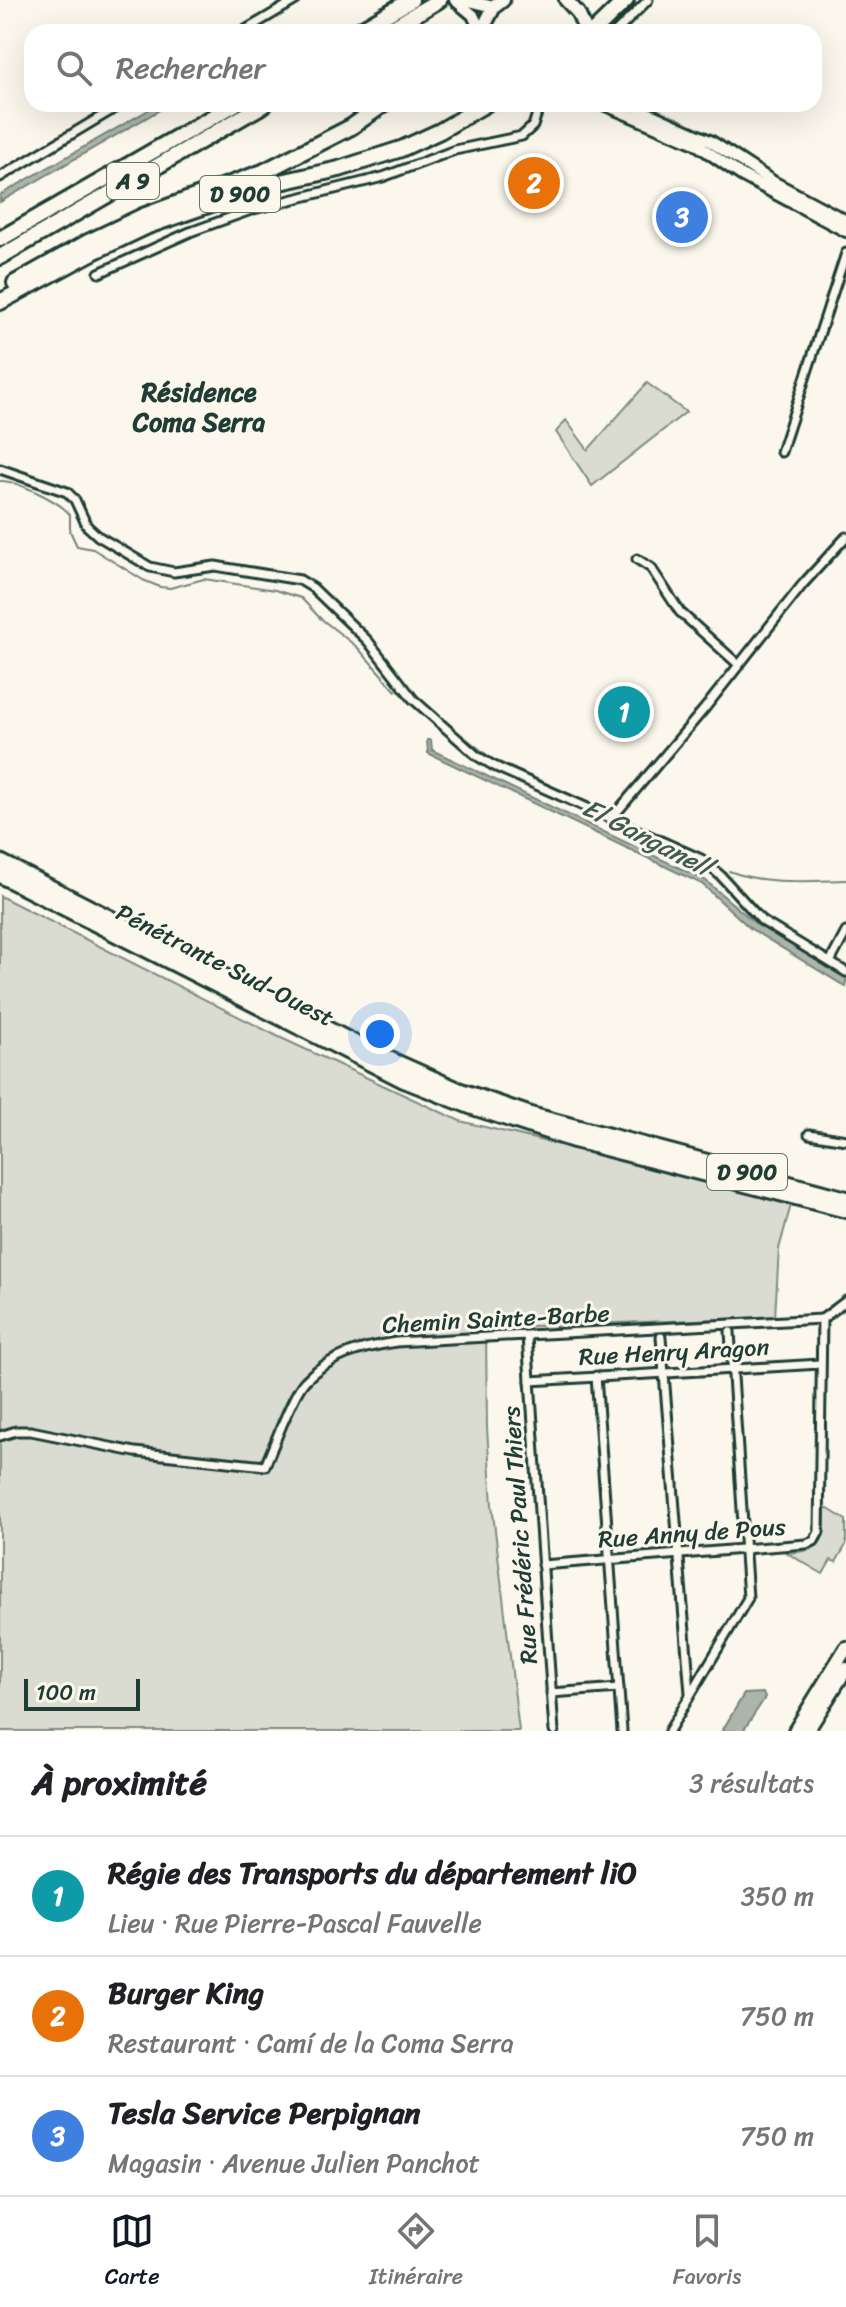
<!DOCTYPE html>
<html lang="fr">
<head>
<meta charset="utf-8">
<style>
  :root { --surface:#fff; --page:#f2f2f2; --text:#202124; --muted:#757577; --line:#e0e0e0; --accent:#111827 }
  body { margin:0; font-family:Sriracha,sans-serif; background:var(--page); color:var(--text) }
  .scale { position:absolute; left:24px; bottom:20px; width:116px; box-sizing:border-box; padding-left:8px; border:4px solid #1f3d34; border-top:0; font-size:22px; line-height:28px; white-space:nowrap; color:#1f3d34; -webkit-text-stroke:6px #fbf7ec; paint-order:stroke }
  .you { position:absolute; left:380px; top:1034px; width:28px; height:28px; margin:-20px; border:6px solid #fff; border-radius:50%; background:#1a73e8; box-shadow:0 0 0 12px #1a73e833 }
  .badge { display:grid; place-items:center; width:52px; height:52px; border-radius:50%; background:var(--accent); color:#fff; font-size:26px; font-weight:700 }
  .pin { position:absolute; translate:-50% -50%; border:4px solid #fff; box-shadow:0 2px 8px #0006 }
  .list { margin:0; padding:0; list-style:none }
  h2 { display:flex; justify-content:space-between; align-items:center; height:104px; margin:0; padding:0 32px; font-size:34px }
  h2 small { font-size:26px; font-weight:400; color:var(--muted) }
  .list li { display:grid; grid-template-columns:52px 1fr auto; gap:24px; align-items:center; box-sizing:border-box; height:120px; padding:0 32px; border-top:2px solid var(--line) }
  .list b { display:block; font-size:30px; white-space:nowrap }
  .list p { margin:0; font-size:26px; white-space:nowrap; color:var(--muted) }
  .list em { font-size:26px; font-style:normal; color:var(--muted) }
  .icon { flex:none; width:44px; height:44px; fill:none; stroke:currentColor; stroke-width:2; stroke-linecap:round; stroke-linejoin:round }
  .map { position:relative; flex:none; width:846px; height:1731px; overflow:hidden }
  .search { position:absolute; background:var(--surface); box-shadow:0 8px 32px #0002; left:24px; right:24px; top:24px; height:88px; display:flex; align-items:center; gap:20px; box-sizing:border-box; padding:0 28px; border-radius:24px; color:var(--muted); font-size:30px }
  .sheet { height:464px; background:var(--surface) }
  nav { display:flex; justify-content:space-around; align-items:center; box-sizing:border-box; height:112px; border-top:2px solid var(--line); background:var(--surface); font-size:22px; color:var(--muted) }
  nav a { display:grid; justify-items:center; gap:4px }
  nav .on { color:var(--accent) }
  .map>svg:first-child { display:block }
</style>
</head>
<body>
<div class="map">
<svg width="846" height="1731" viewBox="0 0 846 1731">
  <rect width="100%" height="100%" fill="#fbf7ec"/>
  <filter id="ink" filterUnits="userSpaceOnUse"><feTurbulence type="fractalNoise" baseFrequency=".0125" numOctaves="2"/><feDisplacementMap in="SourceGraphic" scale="16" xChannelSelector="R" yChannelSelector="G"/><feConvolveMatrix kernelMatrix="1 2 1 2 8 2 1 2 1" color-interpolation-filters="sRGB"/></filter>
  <g filter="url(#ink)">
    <!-- green -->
    <g fill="#dbdcd1" stroke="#7d8c82" stroke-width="2">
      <polygon points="647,383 686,412 592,486 556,432 566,420 588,450"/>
      <polygon points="0,896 279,1037 460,1121 792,1201 779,1249 775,1317 486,1328 487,1428 492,1505 519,1731 0,1731"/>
      <path d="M825 1507 846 1520V1545L836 1562 831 1560 823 1574 787 1553C824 1551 825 1542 825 1507Z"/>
    </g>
    <!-- water -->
    <g fill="#adb4aa" stroke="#74847b" stroke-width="2">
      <polygon points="159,104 170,104 0,202 0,195"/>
      <polygon points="427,740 431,740 432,750 705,880 755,923 846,978 846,987 751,929 702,884 428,753"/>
      <polygon points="763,1693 765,1698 743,1731 722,1731 744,1694"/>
    </g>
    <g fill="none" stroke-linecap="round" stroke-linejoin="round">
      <!-- stream -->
      <g stroke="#74847b" stroke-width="2">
        <path d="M0 481C16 480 61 502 70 515V531L77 546 93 549 143 580 160 587 170 588 204 579 275 590 301 598 320 618 357 647 396 691"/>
        <polyline points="421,714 437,725"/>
        <polyline points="463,736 496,762 608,813"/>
        <path d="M729 871C764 885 809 881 846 880"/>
      </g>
      <!-- street casing -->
      <g stroke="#1f3d34" stroke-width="13">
        <g id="street">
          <polyline points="242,32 296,0"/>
          <polyline points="616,32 648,0"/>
          <polyline points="0,177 122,104"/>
          <polyline points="99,273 190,232 254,209 383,177 455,150 522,136 533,126 540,104"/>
          <polyline points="781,452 846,253"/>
          <polyline points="0,469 67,492 75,500 87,526 98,536 150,567 174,572 215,566 300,580 313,588 368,641 413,699 477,756 494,766 701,859 721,876 762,921 846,972"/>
          <polyline points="637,559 651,568 680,612 739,665"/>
          <polyline points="611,819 705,708 803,584 846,537"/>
          <polyline points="830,962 846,932"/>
          <polyline points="809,1134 846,1140"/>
          <polyline points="822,1319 846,1301"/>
          <polyline points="527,1336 554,1731"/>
          <polyline points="661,1337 690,1693"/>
          <polyline points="596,1376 622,1731"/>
          <polyline points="530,1381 820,1364"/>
          <path d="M0 1436 16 1431H31L135 1452 265 1466C273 1448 293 1393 305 1381 328 1356 363 1347 396 1342L822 1319"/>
          <polyline points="542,1565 806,1544 814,1541 819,1532 822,1319"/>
          <polyline points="551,1693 619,1688"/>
          <polyline points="669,1731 748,1598 730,1332"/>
        </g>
      </g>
      <!-- secondary casing -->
      <g stroke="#1f3d34" stroke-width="16">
        <g id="secondary">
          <polyline points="455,0 473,15 481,32"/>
          <polyline points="465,0 494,7"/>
          <polyline points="603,104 695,143 741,175 846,231"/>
          <polyline points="628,104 710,141 773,182 846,221"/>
        </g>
      </g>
      <!-- primary casing -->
      <g stroke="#1f3d34" stroke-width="18">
        <g id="primary">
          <polyline points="566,0 578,13 586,32"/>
          <polyline points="481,32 494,7 503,0"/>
          <polyline points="795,1731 846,1648"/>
          <polyline points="807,1731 846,1669"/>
        </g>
      </g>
      <!-- highway casing -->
      <g stroke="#1f3d34" stroke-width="20">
        <g id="highway">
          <polyline points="356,32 411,0"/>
          <polyline points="386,32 439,0"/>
          <polyline points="593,32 626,0"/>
          <polyline points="0,239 235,104"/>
          <polyline points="0,257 265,104"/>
          <polyline points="15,283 88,242 143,216 263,172 351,127 384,104"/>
          <polyline points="0,302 93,252 148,226 263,186 339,169 401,149 440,131 486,104"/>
          <polyline points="0,862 368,1050 458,1090 534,1116 846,1199"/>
          <polyline points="0,875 404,1080 470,1106 574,1140 846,1210"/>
        </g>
      </g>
      <!-- street -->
      <use href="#street" stroke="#fbf7ec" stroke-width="7"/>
      <!-- secondary -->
      <use href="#secondary" stroke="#fbf7ec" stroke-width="10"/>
      <!-- primary -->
      <use href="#primary" stroke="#fbf7ec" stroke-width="12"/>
      <!-- highway -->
      <use href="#highway" stroke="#fbf7ec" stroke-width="14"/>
    </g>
  </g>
  <g text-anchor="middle" stroke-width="6" stroke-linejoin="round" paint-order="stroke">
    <!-- shield labels -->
    <g fill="#fbf7ec" stroke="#61756b" stroke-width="2">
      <rect x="107" y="163" width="52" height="36" rx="6"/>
      <rect x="200" y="176" width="80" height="36" rx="6"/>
      <rect x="707" y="1154" width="80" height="36" rx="6"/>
    </g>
    <g font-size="22" font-weight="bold" fill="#1f3d34">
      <text x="133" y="189">A 9</text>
      <text x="240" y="202">D 900</text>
      <text x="747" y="1180">D 900</text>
    </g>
    <!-- street labels -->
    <g font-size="24" fill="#1f3d34" stroke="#fbf7ec">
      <text transform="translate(225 965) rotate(27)" y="8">Pénétrante Sud-Ouest</text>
      <text transform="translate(496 1319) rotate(-3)" y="8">Chemin Sainte-Barbe</text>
      <text transform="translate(674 1352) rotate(-3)" y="8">Rue Henry Aragon</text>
      <text transform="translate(692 1533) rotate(-4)" y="8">Rue Anny de Pous</text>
      <text transform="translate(520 1535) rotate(-94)" y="8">Rue Frédéric Paul Thiers</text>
    </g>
    <!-- neighbourhood labels -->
    <g font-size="26" font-weight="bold" fill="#1f3d34" stroke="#fbf7ec">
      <text x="199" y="401">Résidence<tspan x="199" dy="30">Coma Serra</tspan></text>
    </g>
    <!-- water labels -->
    <g font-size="26" font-style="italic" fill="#425b52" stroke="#fbf7ec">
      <text transform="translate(647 837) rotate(27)" y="9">El Ganganell</text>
    </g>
  </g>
</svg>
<div class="scale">100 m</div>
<div class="you"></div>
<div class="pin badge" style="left:624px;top:712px;background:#0f9aa8">1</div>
<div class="pin badge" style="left:534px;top:183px;background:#e8710a">2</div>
<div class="pin badge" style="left:682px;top:217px;background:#3f7fe0">3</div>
<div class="search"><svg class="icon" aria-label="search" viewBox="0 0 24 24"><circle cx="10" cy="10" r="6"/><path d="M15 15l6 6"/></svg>Rechercher</div>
</div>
<section class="sheet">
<h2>À proximité<small>3 résultats</small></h2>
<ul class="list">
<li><span class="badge" style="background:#0f9aa8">1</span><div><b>Régie des Transports du département liO</b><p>Lieu · Rue Pierre-Pascal Fauvelle</p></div><em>350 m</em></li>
<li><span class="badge" style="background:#e8710a">2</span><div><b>Burger King</b><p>Restaurant · Camí de la Coma Serra</p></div><em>750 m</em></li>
<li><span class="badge" style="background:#3f7fe0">3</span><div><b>Tesla Service Perpignan</b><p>Magasin · Avenue Julien Panchot</p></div><em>750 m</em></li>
</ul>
</section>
<nav>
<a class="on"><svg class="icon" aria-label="map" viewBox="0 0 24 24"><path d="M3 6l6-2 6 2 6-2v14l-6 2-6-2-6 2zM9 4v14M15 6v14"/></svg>Carte</a>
<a><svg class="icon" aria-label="directions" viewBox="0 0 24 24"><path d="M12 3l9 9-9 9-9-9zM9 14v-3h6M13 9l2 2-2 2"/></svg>Itinéraire</a>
<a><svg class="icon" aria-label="saved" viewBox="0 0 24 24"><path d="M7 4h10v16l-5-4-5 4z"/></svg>Favoris</a>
</nav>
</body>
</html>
